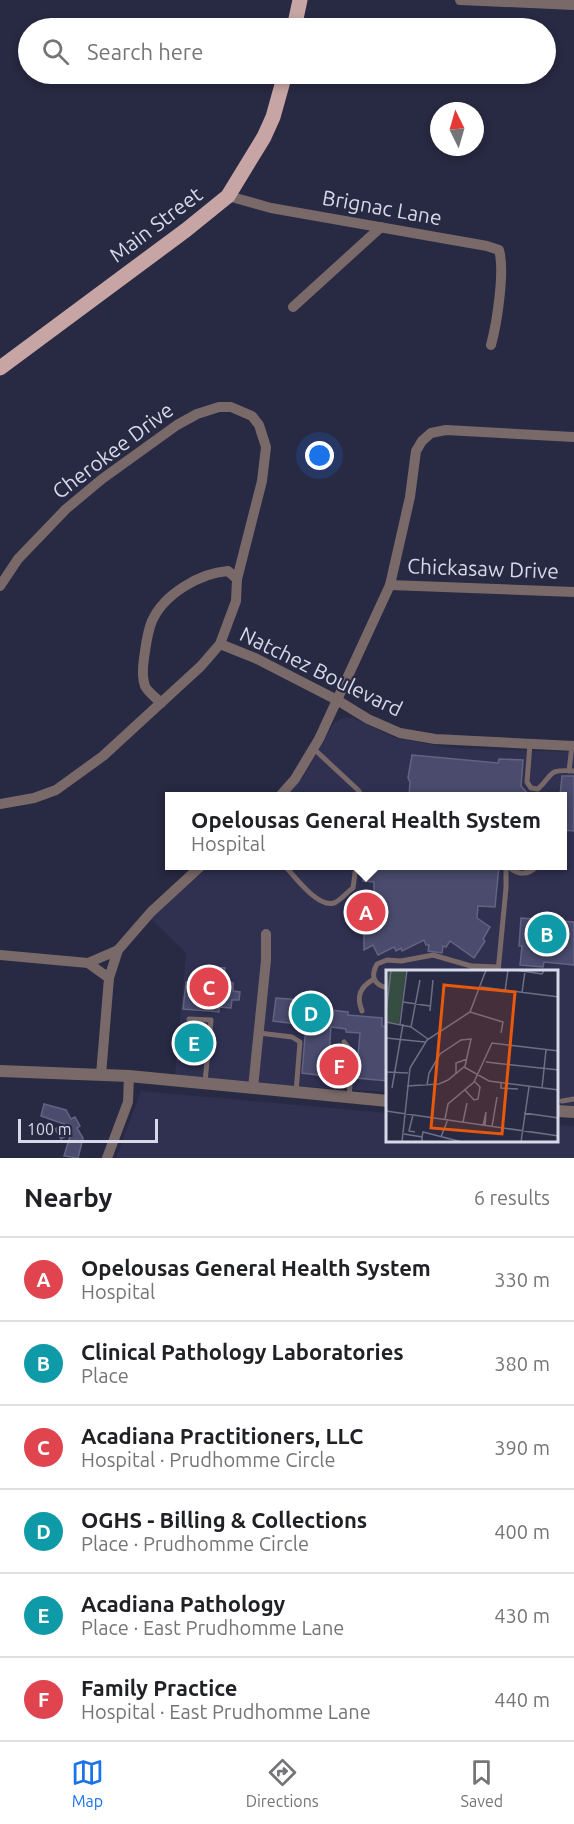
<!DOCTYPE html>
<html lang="en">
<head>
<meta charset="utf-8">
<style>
  :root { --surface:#fff; --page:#f2f2f2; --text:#202124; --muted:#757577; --line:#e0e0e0; --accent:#1a73e8 }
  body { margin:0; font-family:Ubuntu,sans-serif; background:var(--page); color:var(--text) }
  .compass { position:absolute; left:430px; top:102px; width:54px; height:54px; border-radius:50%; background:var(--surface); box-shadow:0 3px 9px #0003; rotate:355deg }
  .scale { position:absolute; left:18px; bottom:15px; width:140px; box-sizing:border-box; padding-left:6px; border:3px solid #d7d9ea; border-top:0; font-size:16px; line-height:21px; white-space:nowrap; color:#d7d9ea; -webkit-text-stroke:4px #282942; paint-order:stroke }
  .you { position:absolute; left:320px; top:456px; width:21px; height:21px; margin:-15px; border:4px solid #fff; border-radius:50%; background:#1a73e8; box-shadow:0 0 0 9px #1a73e833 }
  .badge { display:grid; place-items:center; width:39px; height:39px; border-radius:50%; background:var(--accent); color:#fff; font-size:20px; font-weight:700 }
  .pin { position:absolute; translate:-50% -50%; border:3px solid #fff; box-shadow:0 2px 6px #0006 }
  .popup { position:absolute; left:165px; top:792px; width:402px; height:78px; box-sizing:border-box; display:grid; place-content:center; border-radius:0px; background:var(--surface); filter:drop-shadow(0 2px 4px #0005); font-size:20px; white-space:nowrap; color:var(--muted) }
  .popup b { font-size:22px; color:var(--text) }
  .popup::after { content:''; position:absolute; left:50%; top:100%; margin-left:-12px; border:12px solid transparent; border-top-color:var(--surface) }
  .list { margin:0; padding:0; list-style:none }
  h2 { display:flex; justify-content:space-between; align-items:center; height:78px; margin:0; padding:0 24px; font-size:26px }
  h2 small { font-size:20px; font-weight:400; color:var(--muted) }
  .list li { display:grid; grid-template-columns:39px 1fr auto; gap:18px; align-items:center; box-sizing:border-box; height:84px; padding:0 24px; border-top:2px solid var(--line) }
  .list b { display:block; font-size:22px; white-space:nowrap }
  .list p { margin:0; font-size:20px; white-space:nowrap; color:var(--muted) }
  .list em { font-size:20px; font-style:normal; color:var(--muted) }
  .icon { flex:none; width:33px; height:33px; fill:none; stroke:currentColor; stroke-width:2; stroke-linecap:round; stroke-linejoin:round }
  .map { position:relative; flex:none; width:574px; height:1158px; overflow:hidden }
  .search { position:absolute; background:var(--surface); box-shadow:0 3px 9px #0003; left:18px; right:18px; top:18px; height:66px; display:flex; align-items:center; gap:15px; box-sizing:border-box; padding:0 21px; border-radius:33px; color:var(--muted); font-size:22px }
  .sheet { height:582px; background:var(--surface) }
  nav { display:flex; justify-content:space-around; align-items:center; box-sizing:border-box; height:84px; border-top:2px solid var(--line); background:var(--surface); font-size:16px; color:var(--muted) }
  nav a { display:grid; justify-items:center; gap:3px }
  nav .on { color:var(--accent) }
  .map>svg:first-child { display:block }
</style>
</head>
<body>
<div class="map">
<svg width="574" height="1158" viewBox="0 0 574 1158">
  <rect width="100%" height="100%" fill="#282942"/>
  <!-- built -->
  <g fill="#303051">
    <polygon points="342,718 353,718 396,738 452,748 574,752 574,1105 558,1104 558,972 388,972 388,1092 278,1085 175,1075 186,953 150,918 210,866 562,866 562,796 285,796 303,778 334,723"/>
    <polygon points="141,1091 388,1113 388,1142 558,1142 558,1125 574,1126 574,1158 116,1158"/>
  </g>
  <!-- building -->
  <g fill="#4a4b6d" stroke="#636482" stroke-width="1.5">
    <polygon points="412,755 498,763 499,759 523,760 521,786 530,796 409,796 410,782 408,778"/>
    <polygon points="562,776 574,776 574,831 562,830 562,796 560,796"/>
    <polygon points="364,866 499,866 495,907 478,906 477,918 490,927 483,939 485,941 474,958 450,941 446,947 443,946 442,953 428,951 429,945 426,945 424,940 402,951 401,948 396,951 394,947 378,955 373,945 364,950 364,924 379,917 374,906 374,882 363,881"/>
    <polygon points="521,918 574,922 574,965 544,962 543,967 520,965 522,946 519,946"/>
    <polygon points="209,967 225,968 223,982 233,983 233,991 240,992 239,1000 232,1000 231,1008 219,1007 219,1012 183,1009 186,982 198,983 199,973 208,974"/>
    <polygon points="276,998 313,1001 312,1008 348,1012 348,1015 382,1018 382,1026 388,1027 388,1081 356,1078 360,1033 346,1032 346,1029 331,1027 329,1054 348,1058 346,1076 341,1075 341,1078 302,1073 306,1025 273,1021"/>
    <polygon points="184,1028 205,1030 202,1059 182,1057"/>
    <polygon points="44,1104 66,1110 71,1119 75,1117 80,1126 77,1128 83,1138 78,1158 64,1156 71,1133 61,1139 55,1129 64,1124 41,1116"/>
  </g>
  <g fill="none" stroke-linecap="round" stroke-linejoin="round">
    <!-- service -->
    <g stroke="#796969" stroke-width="5">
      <path d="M530 744 527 782 531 788 538 789C554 774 547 769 574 771"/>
      <polyline points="314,749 358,790 362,796"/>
      <polyline points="569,771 572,746"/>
      <path d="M285 866C294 876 318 908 334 903 340 901 347 892 353 888L356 866"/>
      <path d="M508 866C517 876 529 875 537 866"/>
      <polyline points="473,966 498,967"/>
      <polyline points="498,972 506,888 506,866"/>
      <path d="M388 988C374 985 370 977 377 964L387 960 401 961 433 955 471 966 481 972"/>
      <path d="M362 1011C356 996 360 987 374 979"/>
      <polyline points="189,1019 211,1020 205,1082"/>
      <polyline points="259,1033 292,1037 300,1042 296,1092"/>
      <polyline points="344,1042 353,1053 349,1096"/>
      <polyline points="562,1101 574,1099"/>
    </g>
    <!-- minor -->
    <g stroke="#796969" stroke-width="10">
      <polyline points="460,0 574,5"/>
      <path d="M228 196 271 208 487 246 499 250C505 271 497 323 491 345"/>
      <polyline points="293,307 381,227"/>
      <polyline points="390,585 574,592"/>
      <polyline points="0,586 18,559 66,509 102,479 177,425 197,414 219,407 231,407 252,416 259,425 266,447 262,481 237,579 236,601 220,644 201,666 103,756 56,790 34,798 0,804"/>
      <polyline points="220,644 255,658 337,700 368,719 400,733 435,739 574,746"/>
      <path d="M161 703C156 698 147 691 145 686 142 678 143 665 144 658 146 645 147 633 152 621 164 594 200 573 228 571L237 579"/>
      <polyline points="280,796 295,779 319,739 390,585 410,497 416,451 422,441 431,433 446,430 574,437"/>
      <polyline points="0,955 88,963 109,978"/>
      <polyline points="88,963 118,950"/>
      <polyline points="101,1075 109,978 118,950 151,912 201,866"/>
      <polyline points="253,1088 266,960 266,934"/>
      <polyline points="107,1158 128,1102 129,1076"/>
    </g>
    <!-- tertiary -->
    <g stroke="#796969" stroke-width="12">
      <polyline points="0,1071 129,1076 388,1101"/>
      <polyline points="558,1111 574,1112"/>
    </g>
    <!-- primary -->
    <g stroke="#c7a5a5" stroke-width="15">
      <polyline points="294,28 300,0"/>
      <polyline points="0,368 186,230 228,196 264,137 273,117 285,74"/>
    </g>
  </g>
  <g text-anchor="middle" stroke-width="4.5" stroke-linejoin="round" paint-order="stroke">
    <!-- street labels -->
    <g font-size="21" fill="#d7d9ea" stroke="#282942">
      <text transform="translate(382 208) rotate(10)" y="7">Brignac Lane</text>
      <text transform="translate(156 225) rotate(-37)" y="7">Main Street</text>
      <text transform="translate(113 451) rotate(-37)" y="7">Cherokee Drive</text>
      <text transform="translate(483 569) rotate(2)" y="7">Chickasaw Drive</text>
      <text transform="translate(321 672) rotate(26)" y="7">Natchez Boulevard</text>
    </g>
  </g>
  <!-- overview -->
  <g transform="translate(386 970)">
    <rect width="172" height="172" fill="#282942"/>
    <path d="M0 0H20L13 53 0 52Z" fill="#354e41"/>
    <path fill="none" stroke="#6e6f85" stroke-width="1.5" d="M129 0 156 4 158 0M95 17 173 27M119 21 122 0M136 23 139 1M17 32 44 36M44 41 47 10M0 42 5 0M84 42 117 52 115 63M0 52 25 57 42 69M14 54 21 0M25 57 34 10M0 68 39 72M100 92 173 100M78 97 103 111 173 120M0 102 22 103M70 104V93L81 89M115 113V118L132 119M21 116 53 114 62 110 79 96 85 69 75 70 54 84 43 103 41 115M6 118 17 54M156 118 160 80M79 120 88 130 92 129 94 117 88 111M0 141 173 166M138 143 173 148M27 145 23 161 29 162M59 149 62 134 88 112 106 73 173 81M77 152 81 133M97 156 100 142 99 156M106 157 111 127M18 164 36 167V172M36 167 37 162 76 172M55 167 62 149M16 172 24 98 41 70 84 42 100 0M135 172 143 117"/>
    <path fill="#e8590c" fill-opacity="0.15" stroke="#e8590c" stroke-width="3" d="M58 15 129 22 116 164 45 158Z"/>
    <rect width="172" height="172" fill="none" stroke="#d7d9ea" stroke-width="3"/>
  </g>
</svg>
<svg class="compass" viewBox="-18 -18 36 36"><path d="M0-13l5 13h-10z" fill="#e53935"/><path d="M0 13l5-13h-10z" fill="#757577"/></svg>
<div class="scale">100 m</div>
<div class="you"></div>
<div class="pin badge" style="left:366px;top:912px;background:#e0444e">A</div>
<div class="popup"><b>Opelousas General Health System</b>Hospital</div>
<div class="pin badge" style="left:547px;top:934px;background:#0f9aa8">B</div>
<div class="pin badge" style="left:209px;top:987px;background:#e0444e">C</div>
<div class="pin badge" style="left:311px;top:1013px;background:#0f9aa8">D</div>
<div class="pin badge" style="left:194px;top:1043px;background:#0f9aa8">E</div>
<div class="pin badge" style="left:339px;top:1066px;background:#e0444e">F</div>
<div class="search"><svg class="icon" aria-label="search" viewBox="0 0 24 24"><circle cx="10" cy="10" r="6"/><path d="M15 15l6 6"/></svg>Search here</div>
</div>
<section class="sheet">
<h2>Nearby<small>6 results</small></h2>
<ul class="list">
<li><span class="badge" style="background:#e0444e">A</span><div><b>Opelousas General Health System</b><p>Hospital</p></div><em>330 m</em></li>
<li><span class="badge" style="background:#0f9aa8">B</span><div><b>Clinical Pathology Laboratories</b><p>Place</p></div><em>380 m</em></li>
<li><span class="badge" style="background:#e0444e">C</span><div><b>Acadiana Practitioners, LLC</b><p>Hospital · Prudhomme Circle</p></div><em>390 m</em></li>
<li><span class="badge" style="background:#0f9aa8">D</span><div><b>OGHS - Billing &amp; Collections</b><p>Place · Prudhomme Circle</p></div><em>400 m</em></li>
<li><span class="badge" style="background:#0f9aa8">E</span><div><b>Acadiana Pathology</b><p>Place · East Prudhomme Lane</p></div><em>430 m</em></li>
<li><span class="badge" style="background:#e0444e">F</span><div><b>Family Practice</b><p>Hospital · East Prudhomme Lane</p></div><em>440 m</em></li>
</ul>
</section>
<nav>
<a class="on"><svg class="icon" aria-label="map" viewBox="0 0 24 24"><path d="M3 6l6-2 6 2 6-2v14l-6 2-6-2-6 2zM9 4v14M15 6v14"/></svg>Map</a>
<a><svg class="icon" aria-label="directions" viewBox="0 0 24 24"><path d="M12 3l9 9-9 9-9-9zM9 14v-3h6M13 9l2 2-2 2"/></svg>Directions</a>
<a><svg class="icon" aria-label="saved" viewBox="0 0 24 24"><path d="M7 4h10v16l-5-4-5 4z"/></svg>Saved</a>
</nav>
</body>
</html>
